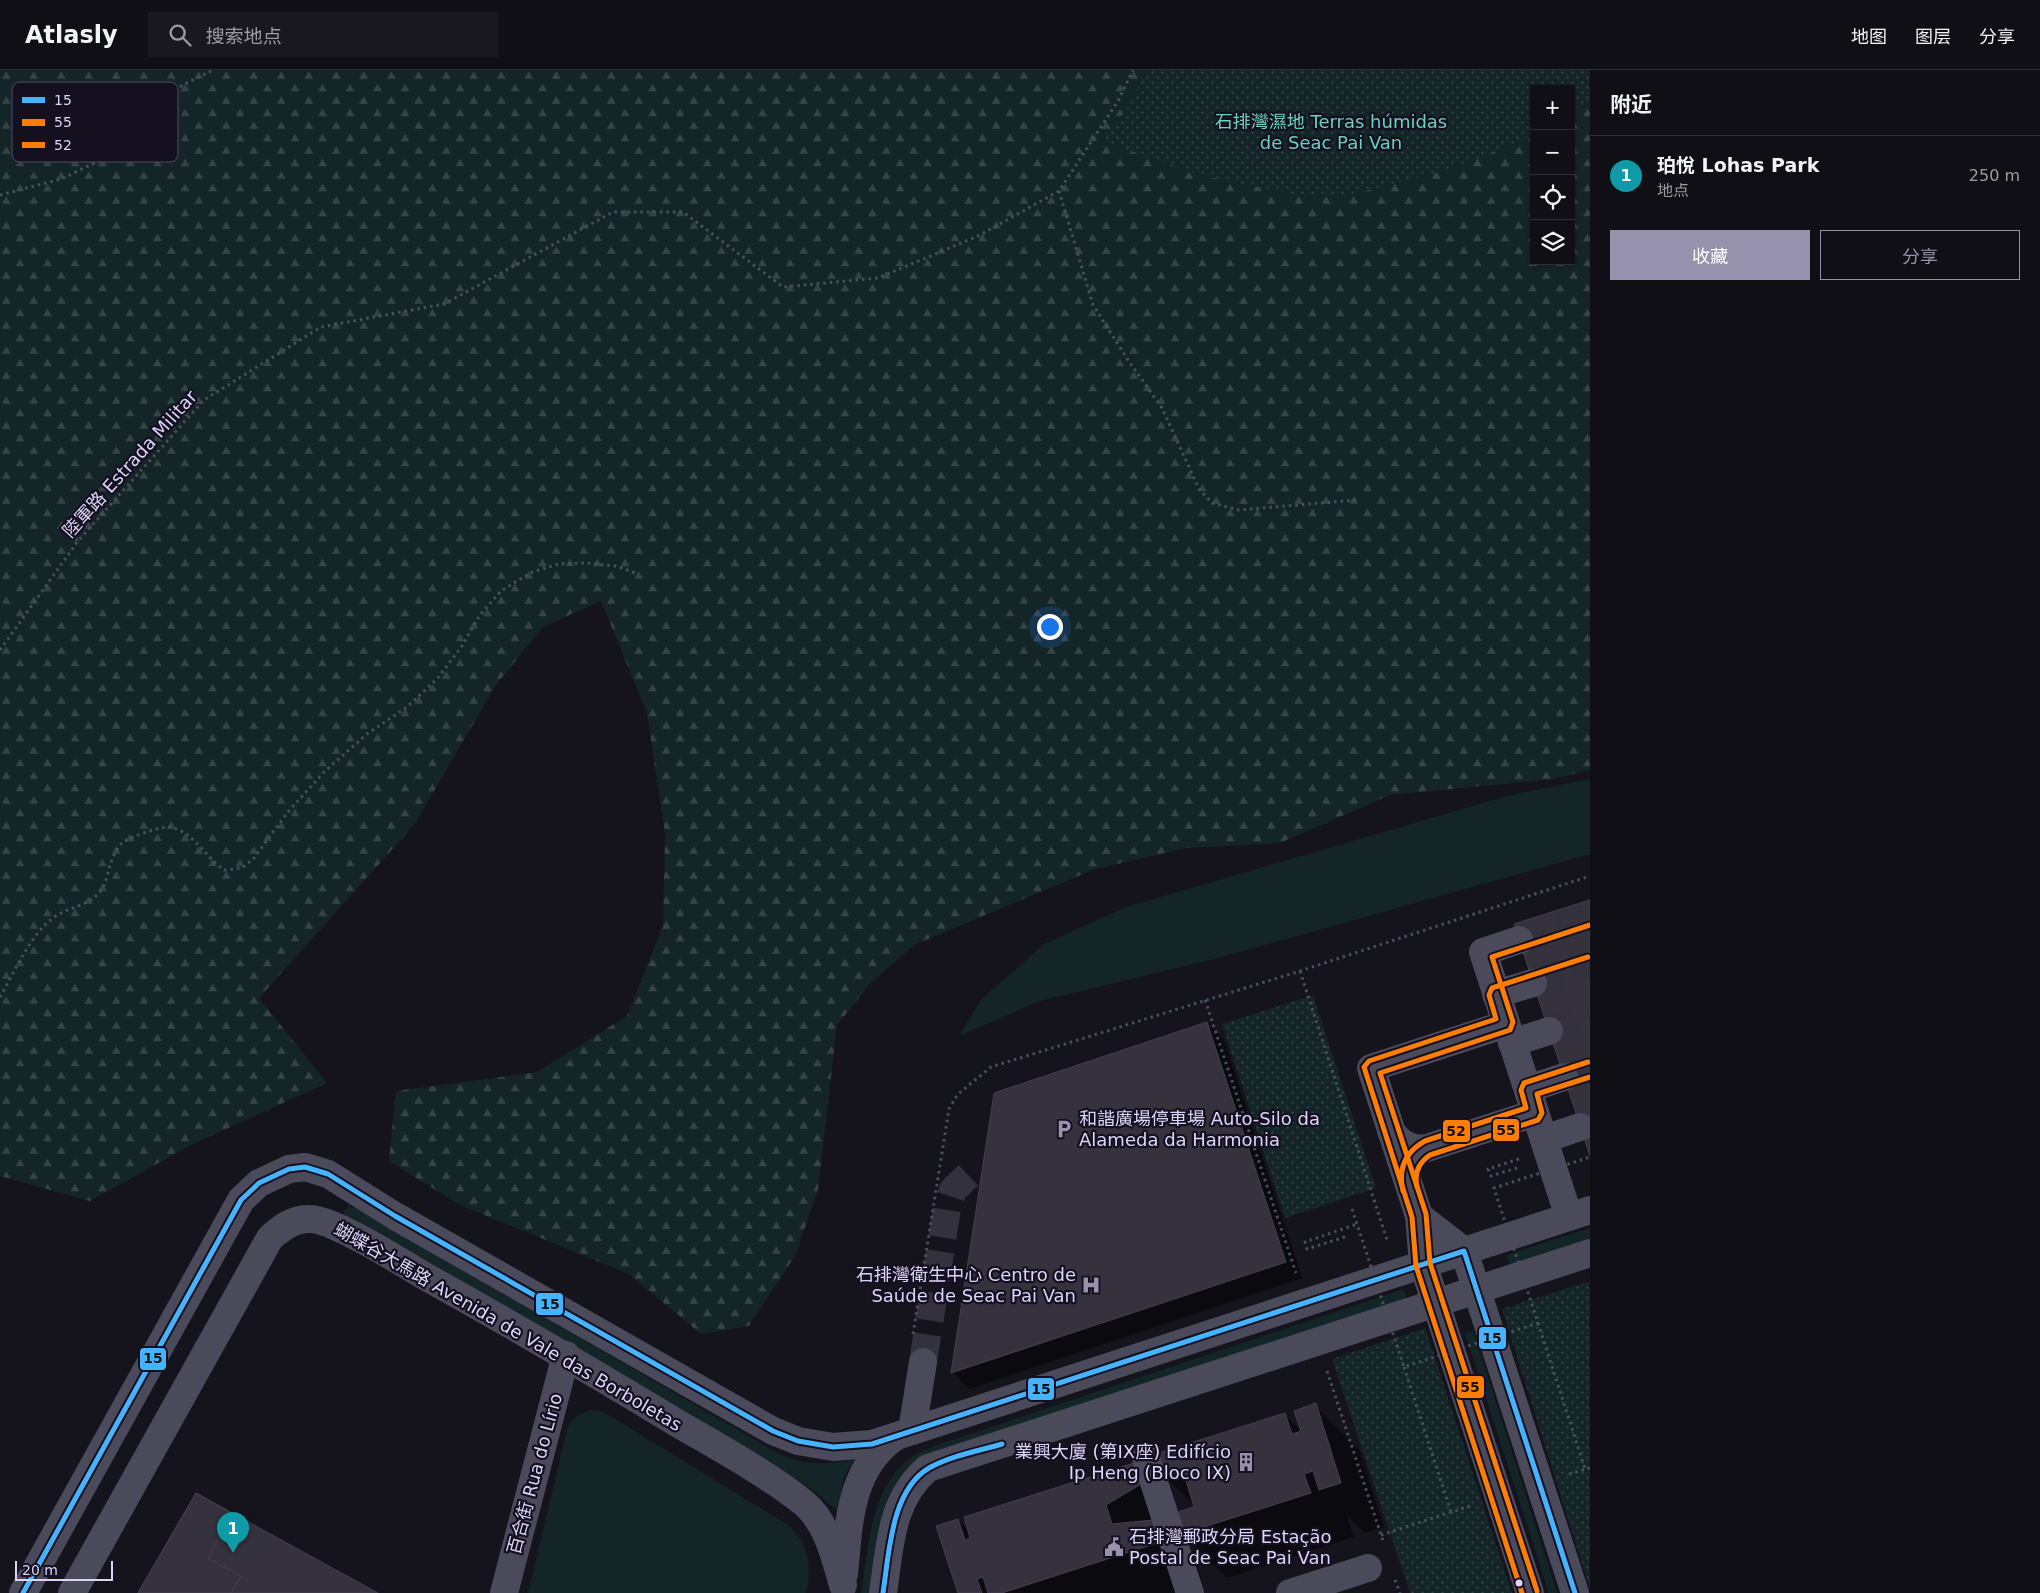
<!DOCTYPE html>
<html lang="zh">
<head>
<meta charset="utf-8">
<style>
  :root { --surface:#100f15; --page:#19181e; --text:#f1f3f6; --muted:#9c9ca0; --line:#302f34; --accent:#9691ac }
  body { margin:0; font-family:"DejaVu Sans","Noto Sans SC",sans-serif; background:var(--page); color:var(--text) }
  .controls { position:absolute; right:15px; top:15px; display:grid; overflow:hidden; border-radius:0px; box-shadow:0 1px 4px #0004 }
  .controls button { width:45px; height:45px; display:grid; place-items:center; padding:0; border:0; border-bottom:1px solid var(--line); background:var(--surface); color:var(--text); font:25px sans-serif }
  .scale { position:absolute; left:15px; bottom:12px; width:98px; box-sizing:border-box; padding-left:5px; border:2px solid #dcd4f9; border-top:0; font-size:14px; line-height:18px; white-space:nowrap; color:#dcd4f9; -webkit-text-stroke:4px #14101f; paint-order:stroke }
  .you { position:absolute; left:1049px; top:556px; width:18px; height:18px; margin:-12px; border:4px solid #fff; border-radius:50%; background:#1a73e8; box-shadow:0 0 0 8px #1a73e833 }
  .badge { display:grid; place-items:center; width:32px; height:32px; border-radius:50%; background:var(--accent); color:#fff; font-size:16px; font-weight:700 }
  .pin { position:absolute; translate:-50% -41px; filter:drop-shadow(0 1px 2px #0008) }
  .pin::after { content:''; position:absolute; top:26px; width:18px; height:15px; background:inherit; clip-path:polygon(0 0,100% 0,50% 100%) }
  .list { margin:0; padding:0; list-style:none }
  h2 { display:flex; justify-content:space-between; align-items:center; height:65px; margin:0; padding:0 20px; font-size:21px }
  h2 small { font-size:16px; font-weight:400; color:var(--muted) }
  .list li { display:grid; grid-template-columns:32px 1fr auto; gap:15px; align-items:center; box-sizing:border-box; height:80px; padding:0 20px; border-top:1px solid var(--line) }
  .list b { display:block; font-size:19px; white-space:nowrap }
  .list p { margin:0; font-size:16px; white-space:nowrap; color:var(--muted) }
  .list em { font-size:16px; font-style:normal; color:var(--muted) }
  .actions { display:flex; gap:10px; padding:15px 20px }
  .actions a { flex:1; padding:11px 0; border:1px solid var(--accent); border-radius:0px; text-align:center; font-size:18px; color:var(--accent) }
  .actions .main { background:var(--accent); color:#fff }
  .icon { flex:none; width:28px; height:28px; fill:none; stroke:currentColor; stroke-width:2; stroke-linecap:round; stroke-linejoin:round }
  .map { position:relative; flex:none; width:1590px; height:1523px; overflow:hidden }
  header { display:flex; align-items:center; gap:30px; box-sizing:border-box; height:70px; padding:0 25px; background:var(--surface); border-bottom:1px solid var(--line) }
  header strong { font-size:24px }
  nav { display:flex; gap:28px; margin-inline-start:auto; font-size:18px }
  .search { width:350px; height:45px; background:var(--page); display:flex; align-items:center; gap:12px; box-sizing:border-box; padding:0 18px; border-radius:0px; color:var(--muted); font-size:19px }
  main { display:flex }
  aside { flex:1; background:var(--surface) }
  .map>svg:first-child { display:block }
</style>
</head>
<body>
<header>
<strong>Atlasly</strong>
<div class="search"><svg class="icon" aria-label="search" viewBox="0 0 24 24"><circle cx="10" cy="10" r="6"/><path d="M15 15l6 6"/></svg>搜索地点</div>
<nav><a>地图</a><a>图层</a><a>分享</a></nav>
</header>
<main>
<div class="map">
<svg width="1590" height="1523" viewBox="0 0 1590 1523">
  <defs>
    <pattern id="forest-firs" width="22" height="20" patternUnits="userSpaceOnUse" patternTransform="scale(1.25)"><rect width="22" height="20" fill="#142527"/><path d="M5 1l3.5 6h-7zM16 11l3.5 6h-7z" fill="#364447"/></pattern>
    <pattern id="park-dots" width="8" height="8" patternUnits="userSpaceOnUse" patternTransform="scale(1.25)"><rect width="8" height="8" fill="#142527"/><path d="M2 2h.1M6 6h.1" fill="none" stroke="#364447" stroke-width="1.8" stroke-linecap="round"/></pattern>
  </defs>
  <rect width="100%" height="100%" fill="#15141c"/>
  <!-- grass -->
  <g fill="#142527">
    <polygon points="1590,709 1590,784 1218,888 1040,931 959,966 981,930 1044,874 1126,837 1511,725"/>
    <path d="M348 1136 358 1139 781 1385C810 1396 824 1394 854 1390L844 1407 837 1441 817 1423 769 1391 345 1147 343 1143Z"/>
    <polygon points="1590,1158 1590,1169 1510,1195 1506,1185"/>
    <path d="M1404 1219 1407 1231 937 1386 871 1523H861C869 1476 870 1416 913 1386 919 1382 927 1379 934 1376Z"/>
    <polygon points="1473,1260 1557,1523 1549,1523 1465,1263"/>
    <path d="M592 1340 602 1341 788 1455C809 1473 812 1497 806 1523H528L567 1359C573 1347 579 1343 592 1340Z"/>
  </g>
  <!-- forest -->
  <path fill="url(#forest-firs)" fill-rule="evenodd" d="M0 0H1590V700L1553 709 1390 725 1280 773 1187 778 1095 799 914 875 870 914 837 955 818 1120 795 1186 749 1256 701 1264 629 1204 460 1135 389 1091 396 1021 537 1002 627 946 663 856 665 764 647 643 601 531 543 557 496 615 414 755 259 928 327 1013 191 1075 90 1131 0 1106ZM1534 19H1571V191H1534Z"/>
  <!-- park -->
  <g fill="url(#park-dots)">
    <polygon points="1147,0 1590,0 1590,29 1571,41 1571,19 1534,19 1534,63 1519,72 1450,99 1346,126 1292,124 1200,105 1102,71 1125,42"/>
    <polygon points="1313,925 1376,1118 1285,1148 1222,954"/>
    <polygon points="1590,1211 1590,1519 1502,1239"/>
    <polygon points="1425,1258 1512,1523 1410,1523 1332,1289"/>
  </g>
  <!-- shadow -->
  <g fill="#0007">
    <polygon points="1207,953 1224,970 1302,1208 969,1319 953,1302"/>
    <polygon points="1314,1335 1359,1379 1384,1457 1365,1463 1347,1446 1354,1467 1227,1508 1183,1464 1169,1468 1197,1496 1203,1516 1181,1523 959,1523 958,1450 970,1462 1134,1394 1178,1438 1179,1443 1196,1437 1164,1406 1285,1345 1302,1362"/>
  </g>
  <!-- building -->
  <g fill="#35323e" stroke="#43404f">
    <polygon points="1590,830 1590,1086 1514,854"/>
    <polygon points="1207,952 1286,1192 951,1303 994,1023"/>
    <polygon points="1316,1333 1341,1413 1319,1420 1313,1401 1304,1404 1311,1423 1182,1464 1175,1443 1194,1437 1183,1401 1163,1406 1156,1384 1285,1343 1292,1364 1301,1361 1294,1341"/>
    <polygon points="1134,1393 1141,1414 1106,1435 1112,1454 1153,1450 1160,1472 1002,1523 988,1523 983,1507 977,1509 982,1523 958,1523 936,1456 958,1449 965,1470 970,1468 964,1447"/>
    <polygon points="196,1423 232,1443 378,1523 138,1523"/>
    <polygon points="196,1423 232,1443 208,1488 241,1506 231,1523 138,1523"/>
  </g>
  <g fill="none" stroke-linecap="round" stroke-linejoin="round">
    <!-- minor-tunnel -->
    <g stroke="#33313d" stroke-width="28" stroke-dasharray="28 14" stroke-linecap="butt">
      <polyline points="1519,870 1590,847"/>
      <polyline points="1533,913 1590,894"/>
      <polyline points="1549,961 1590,947"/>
      <polyline points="1564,1007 1590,999"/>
      <polyline points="923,1292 947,1138 953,1120 973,1101"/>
    </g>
    <!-- path -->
    <g stroke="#47505b" stroke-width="3" stroke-dasharray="2.5 4" stroke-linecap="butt">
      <polyline points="1059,121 1093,235 1128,290 1162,338 1199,419 1212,433 1239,440 1356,430"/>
      <polyline points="0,125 61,109 107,87 129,42 213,0"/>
      <polyline points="0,580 78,471 204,330 321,257 444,234 613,142 683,142 783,217 878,208 978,166 1059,121 1118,31 1133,0"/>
      <polyline points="1300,901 1388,1173"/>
      <path d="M0 927C14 903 30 865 53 848 66 838 84 837 97 825 106 817 107 805 110 795 112 789 117 778 121 774 127 768 158 757 167 757 191 758 206 788 224 800L242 798 254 788 287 743 324 702 367 664 407 637 437 609 462 576 480 545 501 521 530 503 558 494 585 493 616 496 638 504"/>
      <polyline points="1205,930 1296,1203"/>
      <polyline points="1519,1089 1488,1099 1491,1106 1520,1097"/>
      <polyline points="1345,1167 1307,1179 1305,1172 1357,1154"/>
      <polyline points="1538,1253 1585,1399"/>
      <polyline points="913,1264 949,1039 958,1024 991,997 1300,901 1590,806"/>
      <polyline points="1404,1297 1451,1442"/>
      <polyline points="1327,1301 1383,1471"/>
      <polyline points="1569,1404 1590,1398"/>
      <polyline points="1381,1465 1470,1436"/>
      <polyline points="1395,1510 1400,1523"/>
    </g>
    <!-- minor -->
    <g stroke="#4b4a5b" stroke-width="28">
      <polyline points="1519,870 1483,882 1569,1147"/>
      <polyline points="1496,924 1533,913"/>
      <polyline points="1506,954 1371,998 1419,1146 1423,1194 1530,1523"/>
      <polyline points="1512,973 1549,961"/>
      <polyline points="1528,1019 1564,1007"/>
      <path d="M1391 1061C1401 1075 1411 1080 1427 1078L1535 1043"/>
      <polyline points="1544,1069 1580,1057"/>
      <polyline points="1419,1146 1464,1181"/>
      <polyline points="1464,1181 1575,1523"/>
      <polyline points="912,1361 923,1292"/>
      <polyline points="1146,1388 1190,1523"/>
      <path d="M844 1504C849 1454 849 1399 895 1367"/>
      <polyline points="23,1523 241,1130 259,1113 289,1099 305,1097 328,1104 395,1146 773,1361 798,1371 833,1377 872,1374 1590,1140"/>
      <path d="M72 1523 270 1168C281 1158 294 1148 310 1149 334 1149 404 1194 428 1208 512 1255 595 1303 677 1353 718 1377 768 1404 805 1434 828 1454 835 1488 843 1515"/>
      <polyline points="504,1523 566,1285"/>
      <path d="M883 1523C890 1477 890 1430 928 1398L1590 1183"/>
      <polyline points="1290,1523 1368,1498"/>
    </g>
    <!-- path-bridge -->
    <g stroke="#47505b" stroke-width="3" stroke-dasharray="2.5 4" stroke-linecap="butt">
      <polyline points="1352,1139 1404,1297 1538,1253 1494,1118 1590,1087"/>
      <polyline points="1274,1232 1372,1200"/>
    </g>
    <!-- bus-1 casing -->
    <g stroke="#14101f" stroke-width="9">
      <g id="bus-1">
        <polyline points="23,1523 241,1130 259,1113 289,1099 305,1097 328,1104 395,1146 773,1361 798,1371 833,1377 872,1374 1464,1181 1575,1523"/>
        <path d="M883 1523C889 1484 891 1420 929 1398 951 1386 978 1381 1002 1374"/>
      </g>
    </g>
    <!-- bus-2 casing -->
    <g stroke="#14101f" stroke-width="9">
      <g id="bus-2">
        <path d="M1417 1117C1414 1103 1418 1093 1430 1085L1538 1050 1542 1043 1537 1024 1590 1007"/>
        <polyline points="1537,1521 1430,1193 1426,1144 1380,1003 1510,960 1513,952 1492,887 1590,855"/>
      </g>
    </g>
    <!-- bus-3 casing -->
    <g stroke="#14101f" stroke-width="9">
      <g id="bus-3">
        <path d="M1403 1121C1398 1099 1405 1082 1425 1071L1526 1038 1521 1020 1524 1013 1588 992"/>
        <polyline points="1522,1523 1416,1196 1412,1147 1364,997 1369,991 1496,949 1489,925 1492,918 1588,887"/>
      </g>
    </g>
    <!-- bus-1 -->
    <use href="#bus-1" stroke="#46b3ff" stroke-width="5"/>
    <!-- bus-2 -->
    <use href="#bus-2" stroke="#ff7d00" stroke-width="5"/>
    <!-- bus-3 -->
    <use href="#bus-3" stroke="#ff7d00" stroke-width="5"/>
  </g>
  <!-- icons -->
  <defs>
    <g id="parking-bare" transform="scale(1.5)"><path d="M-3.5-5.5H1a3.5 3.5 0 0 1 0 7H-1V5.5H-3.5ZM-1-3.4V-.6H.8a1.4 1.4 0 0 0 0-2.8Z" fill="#9691ac" stroke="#14101f" stroke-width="2.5" paint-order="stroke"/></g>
    <g id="hospital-bare" transform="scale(1.5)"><path d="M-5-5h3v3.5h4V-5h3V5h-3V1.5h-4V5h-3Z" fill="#9691ac" stroke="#14101f" stroke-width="2.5" paint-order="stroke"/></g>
    <g id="building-bare" transform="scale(1.5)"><path d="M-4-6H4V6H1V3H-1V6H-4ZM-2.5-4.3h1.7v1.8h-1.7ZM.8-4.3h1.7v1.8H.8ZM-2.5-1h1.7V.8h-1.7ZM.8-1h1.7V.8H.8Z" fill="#9691ac" stroke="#14101f" stroke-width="2.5" paint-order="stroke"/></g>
    <g id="civic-bare" transform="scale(1.5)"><path d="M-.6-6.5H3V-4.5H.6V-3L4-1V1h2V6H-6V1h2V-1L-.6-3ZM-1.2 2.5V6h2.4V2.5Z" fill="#9691ac" stroke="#14101f" stroke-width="2.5" paint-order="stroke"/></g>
  </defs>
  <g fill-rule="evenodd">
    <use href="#parking-bare" x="1064" y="1059"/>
    <use href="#hospital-bare" x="1091" y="1215"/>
    <use href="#building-bare" x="1246" y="1392"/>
    <use href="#civic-bare" x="1114" y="1477"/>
  </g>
  <!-- markers -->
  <circle fill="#dcd4f9" stroke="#14101f" stroke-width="2" cx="1519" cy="1513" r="4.5"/>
  <g text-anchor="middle" stroke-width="4.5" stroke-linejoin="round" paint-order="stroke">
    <!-- park labels -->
    <g font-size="18" fill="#6bcfbe" stroke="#14101f">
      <text x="1331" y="58">石排灣濕地 Terras húmidas<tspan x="1331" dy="21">de Seac Pai Van</tspan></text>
    </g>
    <!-- street labels -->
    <g font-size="18" fill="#dcd4f9" stroke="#14101f">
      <text transform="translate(130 394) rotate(-48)" y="6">陸軍路 Estrada Militar</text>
      <text transform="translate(508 1257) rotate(30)" y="6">蝴蝶谷大馬路 Avenida de Vale das Borboletas</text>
      <text transform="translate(535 1404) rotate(-75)" y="6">百合街 Rua do Lírio</text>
    </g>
    <!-- poi labels -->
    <g font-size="18" fill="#dcd4f9" stroke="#14101f" text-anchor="start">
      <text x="1079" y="1055">和諧廣場停車場 Auto-Silo da<tspan x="1079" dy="21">Alameda da Harmonia</tspan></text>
      <text x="1076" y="1211" text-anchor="end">石排灣衛生中心 Centro de<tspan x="1076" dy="21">Saúde de Seac Pai Van</tspan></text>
      <text x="1231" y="1388" text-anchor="end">業興大廈 (第IX座) Edifício<tspan x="1231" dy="21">Ip Heng (Bloco IX)</tspan></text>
      <text x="1129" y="1473">石排灣郵政分局 Estação<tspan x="1129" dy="21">Postal de Seac Pai Van</tspan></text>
    </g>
  </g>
  <!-- legend -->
  <rect x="12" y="12" width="166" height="80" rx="8" fill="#14101f" stroke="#504b60" stroke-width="1"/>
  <rect x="22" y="27" width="23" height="6" fill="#46b3ff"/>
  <rect x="22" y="49" width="23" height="7" fill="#ff7d00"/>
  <rect x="22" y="72" width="23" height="6" fill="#ff7d00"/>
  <g font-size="14" fill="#dcd4f9">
    <text x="54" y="35">15</text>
    <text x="54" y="57">55</text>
    <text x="54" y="80">52</text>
  </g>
  <g stroke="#14101f" stroke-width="2">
    <rect x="1492" y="1048" width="28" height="24" rx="5" fill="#ff7d00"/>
    <rect x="1442" y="1049" width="29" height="24" rx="5" fill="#ff7d00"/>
    <rect x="535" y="1222" width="29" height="24" rx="5" fill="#46b3ff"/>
    <rect x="1478" y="1256" width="29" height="24" rx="5" fill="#46b3ff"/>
    <rect x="139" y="1277" width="28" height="24" rx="5" fill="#46b3ff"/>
    <rect x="1456" y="1305" width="29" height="24" rx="5" fill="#ff7d00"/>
    <rect x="1027" y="1307" width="28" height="24" rx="5" fill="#46b3ff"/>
  </g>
  <g font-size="14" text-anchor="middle" font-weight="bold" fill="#111">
    <text x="1506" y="1065">55</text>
    <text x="1456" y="1066">52</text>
    <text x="550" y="1239">15</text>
    <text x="1492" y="1273">15</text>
    <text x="153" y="1293">15</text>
    <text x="1470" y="1322">55</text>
    <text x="1041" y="1324">15</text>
  </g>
</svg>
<div class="controls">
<button>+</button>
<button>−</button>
<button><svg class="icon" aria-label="locate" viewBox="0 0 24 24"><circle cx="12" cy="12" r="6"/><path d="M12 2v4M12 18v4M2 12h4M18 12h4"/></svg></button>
<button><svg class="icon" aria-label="layers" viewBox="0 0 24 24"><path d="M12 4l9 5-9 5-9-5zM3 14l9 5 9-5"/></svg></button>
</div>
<div class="scale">20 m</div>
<div class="you"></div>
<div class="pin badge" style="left:233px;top:1483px;background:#0f9aa8">1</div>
</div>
<aside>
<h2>附近<small></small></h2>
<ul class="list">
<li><span class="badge" style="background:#0f9aa8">1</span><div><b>珀悅 Lohas Park</b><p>地点</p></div><em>250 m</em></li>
</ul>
<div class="actions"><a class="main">收藏</a><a>分享</a></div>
</aside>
</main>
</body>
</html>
